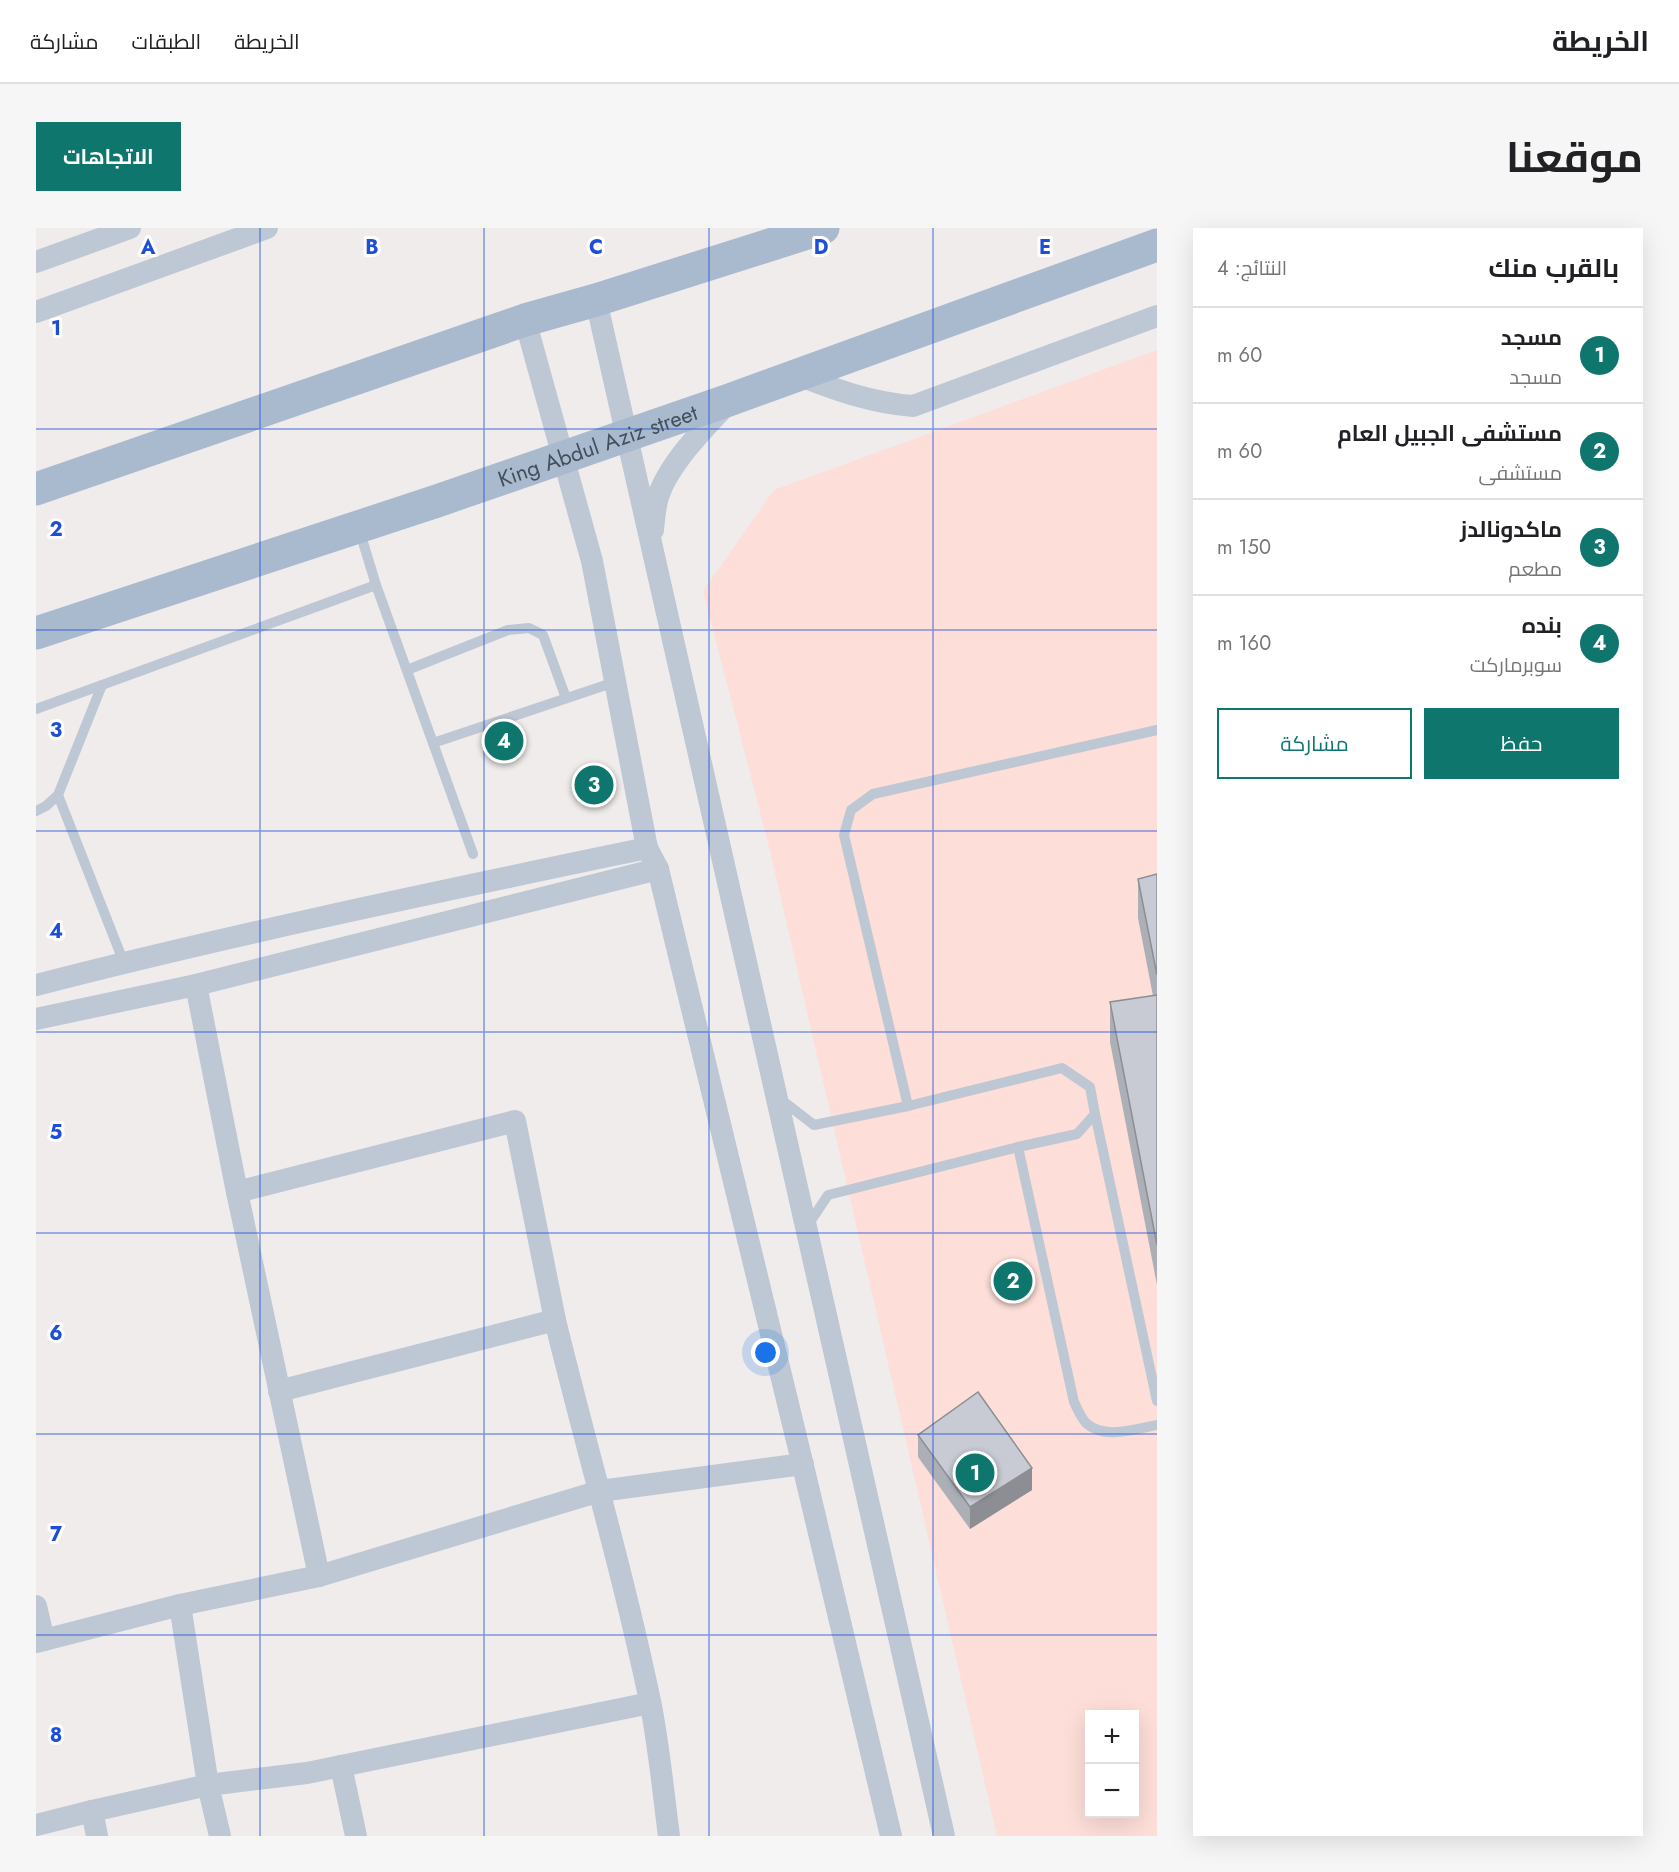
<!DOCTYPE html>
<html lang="ar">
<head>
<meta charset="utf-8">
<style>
  :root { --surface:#fff; --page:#f6f6f6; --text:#202124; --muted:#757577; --line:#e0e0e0; --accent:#0f766e }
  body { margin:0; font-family:Jost,Cairo,sans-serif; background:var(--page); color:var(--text); direction:rtl }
  .controls { position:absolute; right:18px; bottom:18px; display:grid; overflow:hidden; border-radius:0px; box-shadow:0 6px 24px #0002 }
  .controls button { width:54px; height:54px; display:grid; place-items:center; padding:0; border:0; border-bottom:2px solid var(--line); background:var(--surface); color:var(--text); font:30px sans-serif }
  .you { position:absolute; left:730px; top:1125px; width:21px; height:21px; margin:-15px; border:4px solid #fff; border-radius:50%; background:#1a73e8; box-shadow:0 0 0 9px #1a73e833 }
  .badge { display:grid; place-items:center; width:39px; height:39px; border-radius:50%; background:var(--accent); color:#fff; font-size:20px; font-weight:700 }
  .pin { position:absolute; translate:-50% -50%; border:3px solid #fff; box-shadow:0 2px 6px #0006 }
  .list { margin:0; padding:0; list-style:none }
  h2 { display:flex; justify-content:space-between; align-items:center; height:78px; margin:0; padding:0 24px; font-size:26px }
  h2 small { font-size:20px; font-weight:400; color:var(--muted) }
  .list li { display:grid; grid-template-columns:39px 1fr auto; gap:18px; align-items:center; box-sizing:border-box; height:96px; padding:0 24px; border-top:2px solid var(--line) }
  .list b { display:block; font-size:22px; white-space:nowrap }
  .list p { margin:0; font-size:20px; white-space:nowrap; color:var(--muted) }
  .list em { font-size:20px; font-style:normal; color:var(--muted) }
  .actions { display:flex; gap:12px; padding:18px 24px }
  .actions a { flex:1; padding:14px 0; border:2px solid var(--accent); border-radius:0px; text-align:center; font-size:21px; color:var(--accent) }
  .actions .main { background:var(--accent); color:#fff }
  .map { position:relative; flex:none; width:1121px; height:1608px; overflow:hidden; direction:ltr; border-radius:0px }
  header { display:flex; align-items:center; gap:36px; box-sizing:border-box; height:84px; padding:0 30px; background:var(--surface); border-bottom:2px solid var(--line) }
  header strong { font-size:28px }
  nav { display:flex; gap:33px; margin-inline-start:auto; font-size:21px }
  .intro { display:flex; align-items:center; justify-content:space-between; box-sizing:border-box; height:144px; padding:0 36px }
  h1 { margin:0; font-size:42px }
  .button { padding:15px 27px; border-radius:0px; background:var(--accent); color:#fff; font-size:21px; font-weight:700 }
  main { display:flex; gap:36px; padding:0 36px }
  aside { flex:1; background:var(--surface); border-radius:0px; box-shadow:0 6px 24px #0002 }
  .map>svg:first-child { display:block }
</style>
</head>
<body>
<header>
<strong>الخريطة</strong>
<nav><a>الخريطة</a><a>الطبقات</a><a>مشاركة</a></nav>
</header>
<div class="intro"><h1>موقعنا</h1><a class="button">الاتجاهات</a></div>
<main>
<aside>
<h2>بالقرب منك<small>النتائج: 4</small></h2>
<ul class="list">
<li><span class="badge">1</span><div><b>مسجد</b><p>مسجد</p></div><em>60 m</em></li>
<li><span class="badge">2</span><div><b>مستشفى الجبيل العام</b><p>مستشفى</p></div><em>60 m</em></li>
<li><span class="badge">3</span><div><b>ماكدونالدز</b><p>مطعم</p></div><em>150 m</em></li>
<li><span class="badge">4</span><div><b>بنده</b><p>سوبرماركت</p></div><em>160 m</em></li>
</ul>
<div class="actions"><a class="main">حفظ</a><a>مشاركة</a></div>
</aside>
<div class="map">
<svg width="1121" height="1608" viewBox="0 0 1121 1608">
  <rect width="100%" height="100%" fill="#f0ecec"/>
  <!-- medical -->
  <path fill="#fdded9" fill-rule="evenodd" d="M1121 122V1608H961L733 619 667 363 738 262ZM1054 1486H1098V1586H1054Z"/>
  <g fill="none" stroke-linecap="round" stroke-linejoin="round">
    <!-- service -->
    <g stroke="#bec8d4" stroke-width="10">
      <polyline points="323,301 340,357 437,626"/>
      <polyline points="371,442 472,402 493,400 507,407 530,470"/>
      <polyline points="0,481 340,357"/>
      <polyline points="397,515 579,454"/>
      <polyline points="22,567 88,735"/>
      <polyline points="0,583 10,578 22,567 66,457"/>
      <polyline points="743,870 778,897 872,878 1026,840 1054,859 1059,886 1041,906 982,919"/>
      <polyline points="872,878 808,607 815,582 837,566 1121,502"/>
      <polyline points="1059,886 1121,1173"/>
      <path d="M772 997 792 967 982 919 1038 1174C1041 1180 1045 1190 1050 1195 1068 1212 1100 1201 1121 1197"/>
    </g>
    <!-- minor -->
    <g stroke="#bec8d4" stroke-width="22">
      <polyline points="0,34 94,0"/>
      <polyline points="560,72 908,1608"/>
      <polyline points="0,84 231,0"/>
      <polyline points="489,92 556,333 611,620 622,641 763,1221 855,1608"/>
      <path d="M762 147C800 162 836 175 877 178L1121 88"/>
      <path d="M617 302C618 292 619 279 622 269 632 237 668 200 691 176"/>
      <path d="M0 757C202 705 406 663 611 620"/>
      <polyline points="160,757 201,964 283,1348"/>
      <polyline points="0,791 160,757 622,641"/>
      <polyline points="201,964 479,893 519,1092 243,1163"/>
      <path d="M519 1092C550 1219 587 1344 614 1473 623 1517 627 1563 633 1608"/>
      <polyline points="0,1378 8,1412"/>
      <polyline points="0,1414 144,1377 283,1348 564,1263 767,1236"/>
      <polyline points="56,1583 172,1557 144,1377"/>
      <polyline points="0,1597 56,1583 61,1608"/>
      <polyline points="184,1608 172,1557 271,1545 305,1538"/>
      <polyline points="320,1608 305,1538 614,1475"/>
    </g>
    <!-- primary -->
    <g stroke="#a9bacf" stroke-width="33">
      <polyline points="0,261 489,92 560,72 787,0"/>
      <path id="s1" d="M0 405 401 273 693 172 1121 17"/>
    </g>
  </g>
  <!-- wall -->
  <g fill="#acafb5">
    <polygon points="1121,646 1121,1057 1074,814 1074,774 1117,768 1102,690 1102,651"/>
    <polygon points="882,1207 996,1262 934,1301 882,1229"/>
  </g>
  <!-- shaded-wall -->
  <polygon fill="#8c8e94" points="996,1240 996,1262 934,1301 934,1279"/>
  <!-- building -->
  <g fill="#c8cbd3" stroke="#8c8e94" stroke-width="1.5">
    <polygon points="1121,646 1121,747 1102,651"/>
    <polygon points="1121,767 1121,1017 1074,774"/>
    <polygon points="942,1164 996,1240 934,1279 882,1207"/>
  </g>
  <!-- grid -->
  <path fill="none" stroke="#1d4ed8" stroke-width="1.5" stroke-opacity="0.55" d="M224 0V1608M448 0V1608M673 0V1608M897 0V1608M0 201H1121M0 402H1121M0 603H1121M0 804H1121M0 1005H1121M0 1206H1121M0 1407H1121"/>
  <g text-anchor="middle" stroke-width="6" stroke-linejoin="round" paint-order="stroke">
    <!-- street labels -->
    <g font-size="22" fill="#434f5c" stroke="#fff">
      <text dy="8" stroke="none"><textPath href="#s1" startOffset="592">King Abdul Aziz street</textPath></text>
    </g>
  </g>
  <g font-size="20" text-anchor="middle" font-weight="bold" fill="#1d4ed8" stroke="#fff" stroke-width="6" stroke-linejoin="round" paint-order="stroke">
    <text x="112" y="26">A</text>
    <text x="336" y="26">B</text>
    <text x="560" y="26">C</text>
    <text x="785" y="26">D</text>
    <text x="1009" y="26">E</text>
    <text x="20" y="107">1</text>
    <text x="20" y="308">2</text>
    <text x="20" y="509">3</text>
    <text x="20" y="710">4</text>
    <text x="20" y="911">5</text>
    <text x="20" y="1112">6</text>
    <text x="20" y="1313">7</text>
    <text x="20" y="1514">8</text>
  </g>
</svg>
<div class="controls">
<button>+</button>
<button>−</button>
</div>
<div class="you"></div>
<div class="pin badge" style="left:939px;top:1245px">1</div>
<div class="pin badge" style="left:977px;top:1053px">2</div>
<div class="pin badge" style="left:558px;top:557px">3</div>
<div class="pin badge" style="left:468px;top:513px">4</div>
</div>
</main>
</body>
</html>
